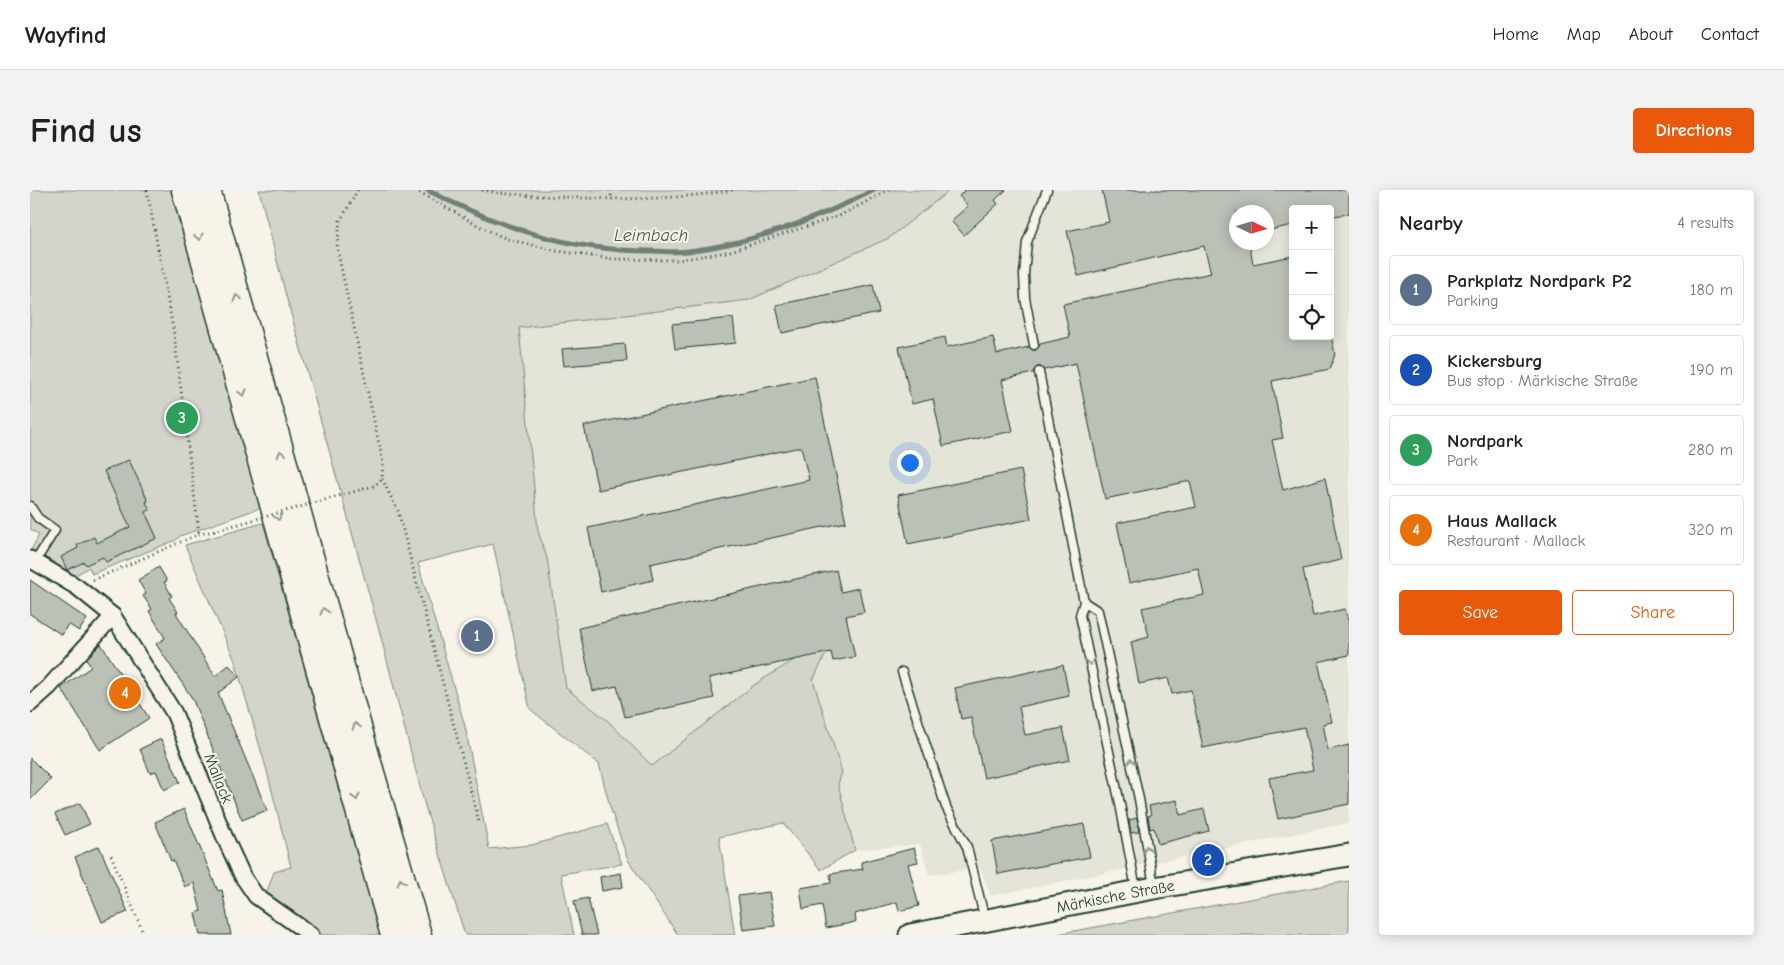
<!DOCTYPE html>
<html lang="en">
<head>
<meta charset="utf-8">
<style>
  :root { --surface:#fff; --page:#f2f2f2; --text:#202124; --muted:#757577; --line:#e0e0e0; --accent:#ea580c }
  body { margin:0; font-family:"Comic Neue",sans-serif; background:var(--page); color:var(--text) }
  .controls { position:absolute; right:15px; top:15px; display:grid; overflow:hidden; border-radius:5px; box-shadow:0 2px 12px #0003 }
  .controls button { width:45px; height:45px; display:grid; place-items:center; padding:0; border:0; border-bottom:1px solid var(--line); background:var(--surface); color:var(--text); font:25px sans-serif }
  .compass { position:absolute; left:1199px; top:15px; width:45px; height:45px; border-radius:50%; background:var(--surface); box-shadow:0 2px 12px #0003; rotate:94deg }
  .you { position:absolute; left:879px; top:272px; width:18px; height:18px; margin:-12px; border:4px solid #fff; border-radius:50%; background:#1a73e8; box-shadow:0 0 0 8px #1a73e833 }
  .badge { display:grid; place-items:center; width:32px; height:32px; border-radius:50%; background:var(--accent); color:#fff; font-size:16px; font-weight:700 }
  .pin { position:absolute; translate:-50% -50%; border:2px solid #fff; box-shadow:0 1px 5px #0006 }
  .list { margin:0; padding:0; list-style:none }
  h2 { display:flex; justify-content:space-between; align-items:center; height:65px; margin:0; padding:0 20px; font-size:21px }
  h2 small { font-size:16px; font-weight:400; color:var(--muted) }
  .list li { display:grid; grid-template-columns:32px 1fr auto; gap:15px; align-items:center; box-sizing:border-box; height:70px; margin:0 10px 10px; padding:0 10px; border:1px solid var(--line); border-radius:5px }
  .list b { display:block; font-size:19px; white-space:nowrap }
  .list p { margin:0; font-size:16px; white-space:nowrap; color:var(--muted) }
  .list em { font-size:16px; font-style:normal; color:var(--muted) }
  .actions { display:flex; gap:10px; padding:15px 20px }
  .actions a { flex:1; padding:11px 0; border:1px solid var(--accent); border-radius:5px; text-align:center; font-size:18px; color:var(--accent) }
  .actions .main { background:var(--accent); color:#fff }
  .icon { flex:none; width:28px; height:28px; fill:none; stroke:currentColor; stroke-width:2; stroke-linecap:round; stroke-linejoin:round }
  .map { position:relative; flex:none; width:1319px; height:745px; overflow:hidden; border-radius:5px }
  header { display:flex; align-items:center; gap:30px; box-sizing:border-box; height:70px; padding:0 25px; background:var(--surface); border-bottom:1px solid var(--line) }
  header strong { font-size:24px }
  nav { display:flex; gap:28px; margin-inline-start:auto; font-size:18px }
  .intro { display:flex; align-items:center; justify-content:space-between; box-sizing:border-box; height:120px; padding:0 30px }
  h1 { margin:0; font-size:35px }
  .button { padding:12px 22px; border-radius:5px; background:var(--accent); color:#fff; font-size:18px; font-weight:700 }
  main { display:flex; gap:30px; padding:0 30px }
  aside { flex:1; background:var(--surface); border-radius:5px; box-shadow:0 2px 12px #0003 }
  .map>svg:first-child { display:block }
</style>
</head>
<body>
<header>
<strong>Wayfind</strong>
<nav><a>Home</a><a>Map</a><a>About</a><a>Contact</a></nav>
</header>
<div class="intro"><h1>Find us</h1><a class="button">Directions</a></div>
<main>
<div class="map">
<svg width="1319" height="745" viewBox="0 0 1319 745">
  <rect width="100%" height="100%" fill="#f7f3e8"/>
  <filter id="ink" filterUnits="userSpaceOnUse"><feTurbulence type="fractalNoise" baseFrequency=".02" numOctaves="2"/><feDisplacementMap in="SourceGraphic" scale="10" xChannelSelector="R" yChannelSelector="G"/><feConvolveMatrix kernelMatrix="1 2 1 2 8 2 1 2 1" color-interpolation-filters="sRGB"/></filter>
  <g filter="url(#ink)">
    <!-- built -->
    <path fill="#e5e4d9" fill-rule="evenodd" d="M920 0H1319V633L961 706 950 678 899 685 890 654 825 660 808 593 812 582 783 490 797 462 724 495 622 576 578 531 536 498 517 368 508 341 489 137 719 110 859 48ZM1263 19H1300V146H1263ZM1206 22H1236V52H1206Z"/>
    <!-- green -->
    <g fill="#d3d5ca" stroke="#79897f">
      <polygon points="0,0 144,0 230,318 150,346 146,350 62,384 59,377 41,388 0,362 9,345 0,339"/>
      <polygon points="229,0 920,0 859,48 719,110 489,138 508,341 517,368 536,498 578,531 622,576 724,495 767,468 797,462 783,490 812,582 808,594 825,660 791,680 753,633 689,647 705,745 648,745 598,670 580,617 569,574 500,519 463,354 388,373 435,536 459,659 502,655 577,634 592,674 531,684 544,745 435,745 395,616 349,440 255,102"/>
      <polygon points="233,333 350,745 293,745 236,704 244,682 261,677 237,581 205,471 155,355"/>
      <polygon points="1319,691 1319,745 1022,745"/>
    </g>
    <g fill="none" stroke-linecap="round" stroke-linejoin="round">
      <!-- stream -->
      <path stroke="#6f8077" stroke-width="5" d="M397 0C469 37 539 61 621 61 633 61 646 63 658 61 724 53 785 30 844 0"/>
    </g>
    <!-- building -->
    <g fill="#bbc1b6" stroke="#1f3d34">
      <polygon points="935,0 976,0 965,10 968,14 934,45 921,31 938,16 929,6"/>
      <polygon points="1072,0 1319,0 1319,23 1300,27 1300,19 1263,19 1263,35 1236,41 1236,22 1206,22 1206,52 1219,52 1223,74 1263,66 1263,146 1301,146 1305,164 1300,179 1242,191 1253,248 1242,250 1253,300 1295,288 1311,370 1273,379 1283,426 1315,419 1319,434 1319,465 1288,472 1302,532 1293,534 1298,560 1319,555 1319,614 1248,629 1239,588 1283,580 1274,537 1173,558 1161,500 1142,504 1138,488 1109,494 1101,452 1119,447 1112,418 1174,405 1168,378 1099,393 1087,333 1166,317 1160,291 1075,309 1046,173 1014,180 1011,177 1007,177 1004,180 1003,183 972,190 983,241 913,256 903,209 882,214 869,157 915,147 917,157 963,147 967,164 999,157 1002,160 1006,160 1009,157 1010,154 1040,147 1033,114 1181,83 1174,56 1048,86 1037,41 1079,32"/>
      <polygon points="843,95 849,123 752,143 746,115"/>
      <polygon points="703,128 706,153 645,159 642,134"/>
      <polygon points="595,154 597,171 534,176 532,159"/>
      <polygon points="785,187 816,332 620,374 623,390 571,402 558,338 779,290 771,257 568,300 554,236"/>
      <polygon points="99,270 118,311 116,312 120,320 115,322 127,348 76,372 73,367 56,375 54,372 37,380 31,367 48,358 47,355 64,347 67,353 100,337 74,281"/>
      <polygon points="991,280 1001,329 878,354 868,305"/>
      <polygon points="129,377 137,391 134,392 142,406 139,408 148,422 146,423 185,486 199,475 209,487 188,503 237,620 212,630 162,508 126,454 135,448 119,421 122,419 113,406 116,404 108,390"/>
      <polygon points="806,380 811,402 829,398 834,422 816,426 825,467 803,471 801,462 679,488 684,508 595,527 587,496 563,501 549,438"/>
      <polygon points="0,390 57,429 49,441 38,434 32,445 0,424"/>
      <polygon points="71,454 119,528 70,560 31,498 61,477 56,469"/>
      <polygon points="1033,475 1039,506 989,517 995,545 1033,538 1040,570 954,588 941,527 931,529 925,498"/>
      <polygon points="131,549 150,592 134,600 126,581 120,583 110,559"/>
      <polygon points="0,568 21,589 0,610"/>
      <polygon points="1147,610 1150,625 1174,619 1179,641 1128,654 1124,638 1120,639 1118,626 1121,625 1119,616"/>
      <polygon points="50,613 60,634 35,645 25,624"/>
      <polygon points="154,619 188,701 192,700 201,745 170,745 165,723 171,721 164,693 155,697 143,670 141,671 125,632"/>
      <polygon points="1107,628 1109,642 1101,643 1099,630"/>
      <polygon points="1054,634 1060,667 968,684 962,651"/>
      <polygon points="69,656 98,722 72,732 45,667"/>
      <polygon points="884,658 888,672 878,674 889,716 869,721 867,712 825,724 826,732 796,738 792,715 773,719 770,698 801,693 800,684 833,679 831,672"/>
      <polygon points="591,683 593,697 572,701 570,687"/>
      <polygon points="739,702 745,736 713,740 708,706"/>
      <polygon points="558,708 567,745 552,745 544,711"/>
    </g>
    <g fill="none" stroke-linecap="round" stroke-linejoin="round">
      <!-- lane casing -->
      <g stroke="#1f3d34" stroke-width="11">
        <g id="lane">
          <polyline points="1004,155 995,108 994,84 997,52 1017,0"/>
          <polyline points="1009,182 1054,412 1050,425 1090,614 1106,699"/>
          <polyline points="0,316 8,328 25,340 5,372"/>
          <polyline points="1054,412 1068,421 1109,609 1124,696"/>
          <polyline points="872,482 916,617 937,657 955,730"/>
        </g>
      </g>
      <!-- street casing -->
      <g stroke="#1f3d34" stroke-width="19">
        <g id="street">
          <polyline points="0,369 47,397 83,426 144,523 195,648 213,687 226,706 281,745"/>
          <polyline points="0,514 19,497 83,426"/>
        </g>
      </g>
      <!-- secondary casing -->
      <g stroke="#1f3d34" stroke-width="25">
        <g id="secondary">
          <path id="s1" d="M880 745 1124 698 1319 665"/>
        </g>
      </g>
      <!-- highway casing -->
      <g stroke="#1f3d34" stroke-width="31">
        <g id="highway">
          <polyline points="156,0 365,745"/>
          <polyline points="176,0 338,576 387,745"/>
        </g>
      </g>
      <!-- path -->
      <g stroke="#1f3d34" stroke-width="3" stroke-dasharray="1 4" stroke-linecap="butt">
        <polyline points="117,0 144,144 169,344"/>
        <polyline points="328,0 310,31 307,58 353,273 352,289 344,296"/>
        <polyline points="385,0 451,37 477,49 527,61 583,69 648,70 697,62 747,46 809,26 859,0"/>
        <path d="M452 0C478 5 505 6 532 7 589 10 646 10 703 0"/>
        <polyline points="580,0 582,10"/>
        <polyline points="352,289 368,321 449,632"/>
        <polyline points="63,390 169,344 184,341"/>
        <polyline points="81,665 114,745"/>
      </g>
      <!-- lane -->
      <use href="#lane" stroke="#f7f3e8" stroke-width="8"/>
      <!-- street -->
      <use href="#street" stroke="#f7f3e8" stroke-width="15"/>
      <!-- secondary -->
      <use href="#secondary" stroke="#f7f3e8" stroke-width="21"/>
      <!-- highway -->
      <use href="#highway" stroke="#f7f3e8" stroke-width="28"/>
      <!-- path-bridge -->
      <polyline stroke="#1f3d34" stroke-width="3" stroke-dasharray="1 4" stroke-linecap="butt" points="184,341 344,296"/>
    </g>
    <!-- one-way arrows -->
    <defs><path id="oneway-chevron" d="M-2-3.5L2.5 0L-2 3.5" fill="none" stroke-width="1.6" stroke-linecap="round" stroke-linejoin="round" transform="scale(1.25)"/></defs>
    <g stroke="#8b988e">
      <use href="#oneway-chevron" transform="translate(169 47) rotate(74)"/>
      <use href="#oneway-chevron" transform="translate(207 108) rotate(-106)"/>
      <use href="#oneway-chevron" transform="translate(213 203) rotate(74)"/>
      <use href="#oneway-chevron" transform="translate(251 264) rotate(-105)"/>
      <use href="#oneway-chevron" transform="translate(248 327) rotate(75)"/>
      <use href="#oneway-chevron" transform="translate(294 421) rotate(-105)"/>
      <use href="#oneway-chevron" transform="translate(1060 472) rotate(78)"/>
      <use href="#oneway-chevron" transform="translate(326 536) rotate(-106)"/>
      <use href="#oneway-chevron" transform="translate(1101 572) rotate(-102)"/>
      <use href="#oneway-chevron" transform="translate(326 607) rotate(75)"/>
      <use href="#oneway-chevron" transform="translate(1117 659) rotate(-100)"/>
      <use href="#oneway-chevron" transform="translate(371 692) rotate(-107)"/>
    </g>
  </g>
  <g text-anchor="middle" stroke-width="4" stroke-linejoin="round" paint-order="stroke">
    <!-- street labels -->
    <g font-size="16" fill="#1f3d34" stroke="#f7f3e8">
      <text transform="translate(189 588) rotate(68)" y="6">Mallack</text>
      <text dy="6" stroke="none"><textPath href="#s1" startOffset="209">Märkische Straße</textPath></text>
    </g>
    <!-- water labels -->
    <g font-size="18" font-style="italic" fill="#405950" stroke="#f7f3e8">
      <text x="621" y="51">Leimbach</text>
    </g>
  </g>
</svg>
<div class="controls">
<button>+</button>
<button>−</button>
<button><svg class="icon" aria-label="locate" viewBox="0 0 24 24"><circle cx="12" cy="12" r="6"/><path d="M12 2v4M12 18v4M2 12h4M18 12h4"/></svg></button>
</div>
<svg class="compass" viewBox="-18 -18 36 36"><path d="M0-13l5 13h-10z" fill="#e53935"/><path d="M0 13l5-13h-10z" fill="#757577"/></svg>
<div class="you"></div>
<div class="pin badge" style="left:447px;top:446px;background:#5c6f8a">1</div>
<div class="pin badge" style="left:1178px;top:670px;background:#1a4fb4">2</div>
<div class="pin badge" style="left:152px;top:228px;background:#2e9e5b">3</div>
<div class="pin badge" style="left:95px;top:503px;background:#e8710a">4</div>
</div>
<aside>
<h2>Nearby<small>4 results</small></h2>
<ul class="list">
<li><span class="badge" style="background:#5c6f8a">1</span><div><b>Parkplatz Nordpark P2</b><p>Parking</p></div><em>180 m</em></li>
<li><span class="badge" style="background:#1a4fb4">2</span><div><b>Kickersburg</b><p>Bus stop · Märkische Straße</p></div><em>190 m</em></li>
<li><span class="badge" style="background:#2e9e5b">3</span><div><b>Nordpark</b><p>Park</p></div><em>280 m</em></li>
<li><span class="badge" style="background:#e8710a">4</span><div><b>Haus Mallack</b><p>Restaurant · Mallack</p></div><em>320 m</em></li>
</ul>
<div class="actions"><a class="main">Save</a><a>Share</a></div>
</aside>
</main>
</body>
</html>
